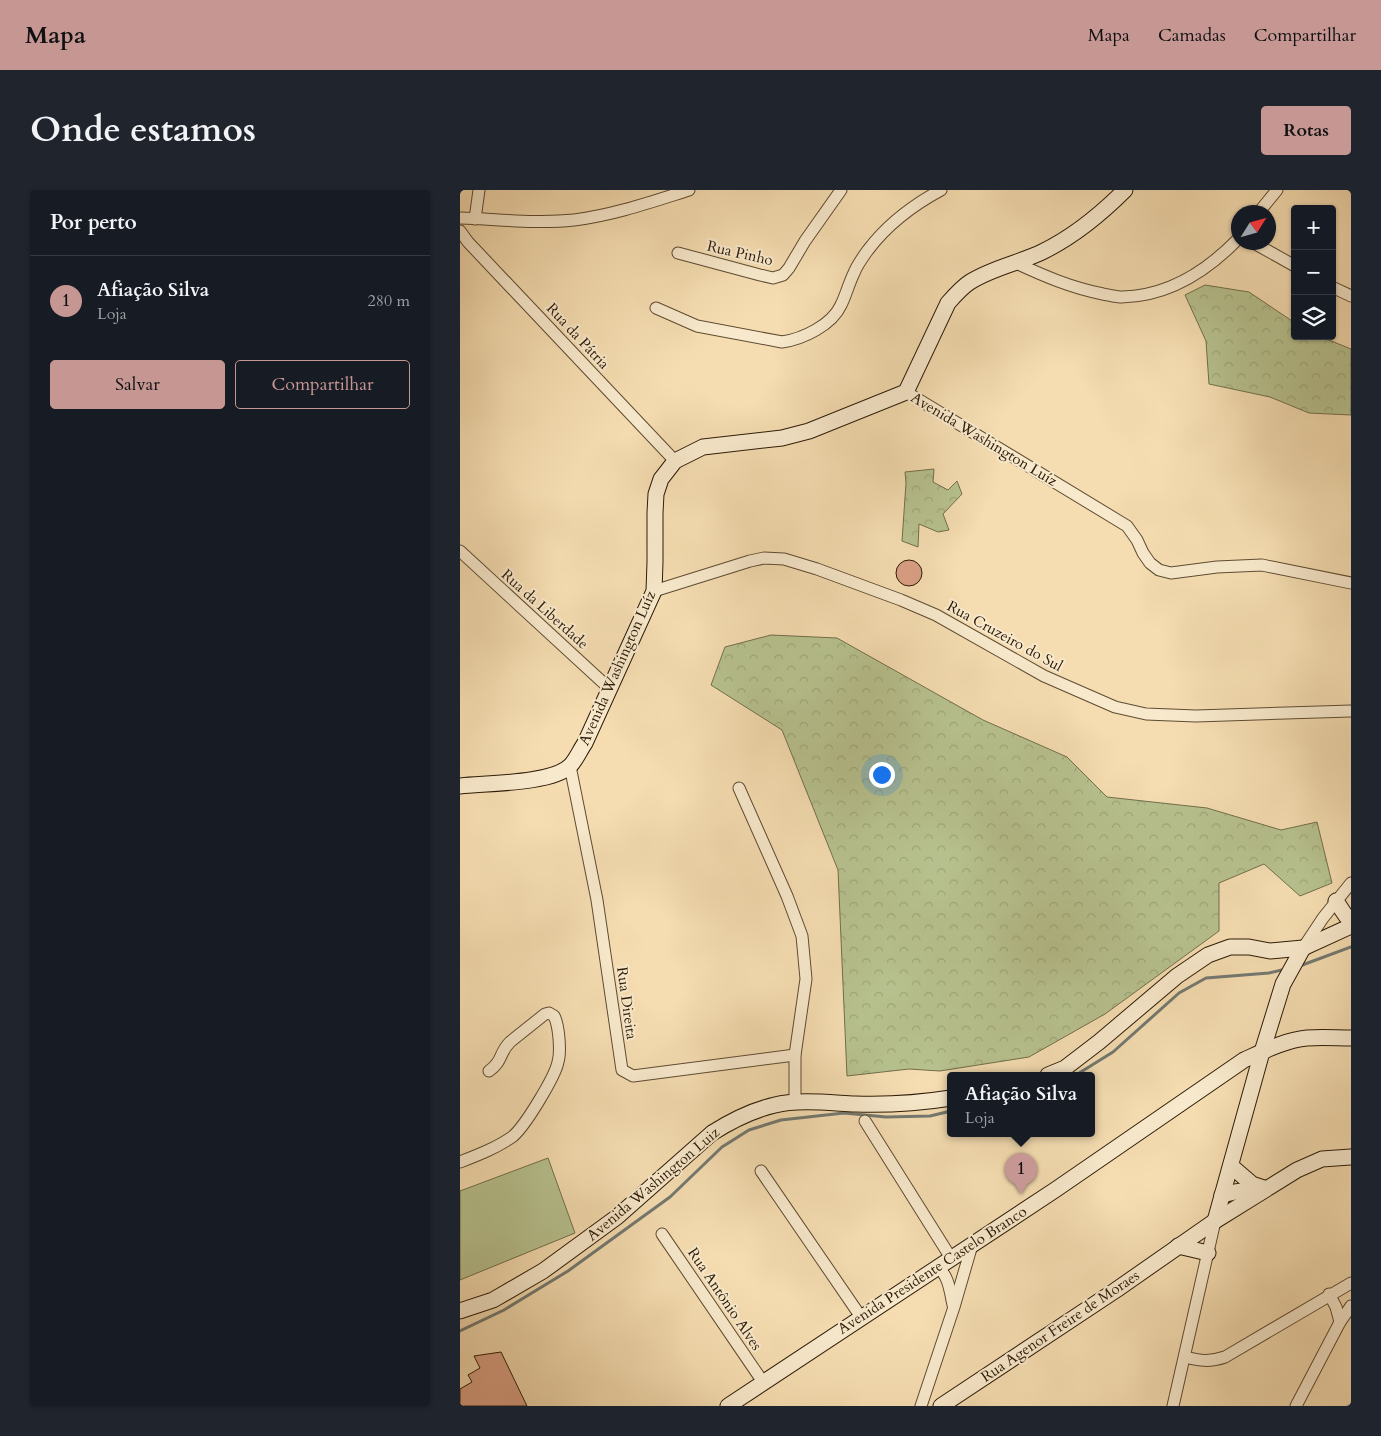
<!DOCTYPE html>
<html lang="pt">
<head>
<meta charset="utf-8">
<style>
  :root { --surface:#171b24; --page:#20242c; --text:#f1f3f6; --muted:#9ea1a6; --line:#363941; --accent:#c59692 }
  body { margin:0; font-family:Cardo,serif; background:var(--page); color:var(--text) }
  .controls { position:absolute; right:15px; top:15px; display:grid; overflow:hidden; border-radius:5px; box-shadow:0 1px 4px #0004 }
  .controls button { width:45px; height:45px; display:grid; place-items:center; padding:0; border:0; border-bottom:1px solid var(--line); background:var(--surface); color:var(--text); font:25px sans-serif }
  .compass { position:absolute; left:771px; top:15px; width:45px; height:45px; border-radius:50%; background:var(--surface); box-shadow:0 1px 4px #0004; rotate:53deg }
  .you { position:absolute; left:421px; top:584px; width:18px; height:18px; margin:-12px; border:4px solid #fff; border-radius:50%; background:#1a73e8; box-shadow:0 0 0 8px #1a73e833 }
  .badge { display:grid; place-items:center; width:32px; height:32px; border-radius:50%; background:var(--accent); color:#111; font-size:16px; font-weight:700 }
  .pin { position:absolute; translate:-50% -41px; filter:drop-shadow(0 1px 2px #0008) }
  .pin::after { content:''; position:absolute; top:26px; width:18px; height:15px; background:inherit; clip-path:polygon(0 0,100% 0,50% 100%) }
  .popup { position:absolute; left:487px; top:882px; width:148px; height:65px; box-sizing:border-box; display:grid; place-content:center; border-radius:5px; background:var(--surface); filter:drop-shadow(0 1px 4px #0005); font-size:16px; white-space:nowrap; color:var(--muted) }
  .popup b { font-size:19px; color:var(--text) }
  .popup::after { content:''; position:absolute; left:50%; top:100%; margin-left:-10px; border:10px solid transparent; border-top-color:var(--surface) }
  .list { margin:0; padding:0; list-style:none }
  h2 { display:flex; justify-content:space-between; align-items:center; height:65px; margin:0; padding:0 20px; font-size:21px }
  h2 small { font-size:16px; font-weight:400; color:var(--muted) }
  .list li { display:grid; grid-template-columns:32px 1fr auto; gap:15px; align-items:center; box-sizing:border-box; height:90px; padding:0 20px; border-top:1px solid var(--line) }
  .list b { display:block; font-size:19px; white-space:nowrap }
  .list p { margin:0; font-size:16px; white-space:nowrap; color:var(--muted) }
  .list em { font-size:16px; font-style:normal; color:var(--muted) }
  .actions { display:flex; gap:10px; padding:15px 20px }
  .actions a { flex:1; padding:11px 0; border:1px solid var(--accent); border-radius:5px; text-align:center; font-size:18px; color:var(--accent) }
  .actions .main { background:var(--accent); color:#111 }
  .icon { flex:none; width:28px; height:28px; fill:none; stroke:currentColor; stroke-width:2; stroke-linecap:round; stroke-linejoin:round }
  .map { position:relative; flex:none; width:891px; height:1216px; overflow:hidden; border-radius:5px }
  header { display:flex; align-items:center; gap:30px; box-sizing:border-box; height:70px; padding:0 25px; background:var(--accent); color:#111 }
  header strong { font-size:24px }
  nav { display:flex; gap:28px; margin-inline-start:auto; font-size:18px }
  .intro { display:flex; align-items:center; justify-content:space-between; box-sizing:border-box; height:120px; padding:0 30px }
  h1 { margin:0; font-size:35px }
  .button { padding:12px 22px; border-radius:5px; background:var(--accent); color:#111; font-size:18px; font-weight:700 }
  main { display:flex; gap:30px; padding:0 30px }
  aside { flex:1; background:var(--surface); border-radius:5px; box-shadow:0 1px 4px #0004 }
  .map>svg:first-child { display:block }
</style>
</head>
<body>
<header>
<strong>Mapa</strong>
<nav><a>Mapa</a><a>Camadas</a><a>Compartilhar</a></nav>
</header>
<div class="intro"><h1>Onde estamos</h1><a class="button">Rotas</a></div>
<main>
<aside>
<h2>Por perto<small></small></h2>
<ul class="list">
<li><span class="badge">1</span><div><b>Afiação Silva</b><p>Loja</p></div><em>280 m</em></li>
</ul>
<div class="actions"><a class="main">Salvar</a><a>Compartilhar</a></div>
</aside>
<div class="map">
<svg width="891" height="1216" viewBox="0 0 891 1216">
  <defs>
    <pattern id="forest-crowns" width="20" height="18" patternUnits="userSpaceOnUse" patternTransform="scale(1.25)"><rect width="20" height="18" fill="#b7c28f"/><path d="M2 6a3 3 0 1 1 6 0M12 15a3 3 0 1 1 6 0" fill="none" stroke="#9ea67a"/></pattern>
  </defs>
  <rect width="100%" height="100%" fill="#f5ddb1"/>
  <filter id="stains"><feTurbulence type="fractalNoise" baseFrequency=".004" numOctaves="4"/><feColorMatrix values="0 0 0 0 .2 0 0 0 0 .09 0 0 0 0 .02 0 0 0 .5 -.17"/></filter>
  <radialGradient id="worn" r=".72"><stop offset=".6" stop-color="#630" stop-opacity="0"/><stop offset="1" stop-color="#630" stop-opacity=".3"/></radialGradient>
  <!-- grass -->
  <polygon fill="#b7c28f" stroke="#726e4b" points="88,968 115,1043 0,1090 0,1001"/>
  <!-- forest -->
  <g fill="url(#forest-crowns)" stroke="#726e4b">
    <polygon points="745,95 789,102 835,133 835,146 859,146 891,159 891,225 849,223 810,207 749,194 746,151 725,105"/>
    <polygon points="474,279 473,292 488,300 497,291 502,304 483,324 489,340 478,342 459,334 458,357 442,351 446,293 445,282"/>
    <polygon points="311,445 377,448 523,530 607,567 647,607 747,618 821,640 857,632 872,693 840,706 804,674 759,693 759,741 645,824 569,867 480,881 449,879 387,886 378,680 322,540 251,495 265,457"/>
  </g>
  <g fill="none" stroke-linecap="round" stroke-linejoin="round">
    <!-- stream -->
    <g stroke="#737971" stroke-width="3">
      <polyline points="837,777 891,757"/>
      <polyline points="616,885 653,862 719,803 746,788 809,783 826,779"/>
      <polyline points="0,1141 44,1120 108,1081 210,1007 262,957 289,940 321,930 384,923 426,927 470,926 491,921"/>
    </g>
  </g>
  <!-- building -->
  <g fill="#daa085" stroke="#2c1a07">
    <circle cx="449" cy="383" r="13"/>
    <polygon points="41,1162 67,1216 0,1216 0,1199 12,1192 8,1185 20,1178 14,1166"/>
  </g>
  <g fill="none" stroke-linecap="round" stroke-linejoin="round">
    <!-- street casing -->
    <g stroke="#5e4b32" stroke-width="13">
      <g id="street">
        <polyline points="799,22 817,0"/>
        <path d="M0 28C38 29 76 34 114 30 154 25 191 12 229 0"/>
        <polyline points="15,29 19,0"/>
        <polyline points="0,41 8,52 215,271"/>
        <polyline points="792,52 835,76"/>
        <polyline points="218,63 300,85 313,88 323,85 329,78 345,51 381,0"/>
        <path d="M556 73C584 86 612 98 643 104 649 105 656 107 662 107 709 106 747 81 778 49"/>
        <polyline points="872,97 891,106"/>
        <path d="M196 118 237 136 322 152C343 149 372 135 381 115 386 105 389 93 394 83 397 75 403 67 408 60 427 35 453 15 481 0"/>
        <polyline points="446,202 667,336 677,350 683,363 690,373 699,380 711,383 757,377 802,375 891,393"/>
        <polyline points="0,361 150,499"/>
        <polyline points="194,401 290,371 304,368 324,369 357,379 441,410 476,425 584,486 655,517 686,524 736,526 891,521"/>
        <polyline points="110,576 137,710 162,880 173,886 335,865"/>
        <polyline points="279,598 327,706 342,746 346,789 335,865 335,913"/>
        <polyline points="843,758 863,728 891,693"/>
        <polyline points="405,931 491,1068"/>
        <path d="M0 972C18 965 36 958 52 947 64 938 95 887 98 872 101 862 99 835 94 826L89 823 85 824 50 852C39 863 43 871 29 881"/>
        <polyline points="301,981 401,1127"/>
        <polyline points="202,1044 303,1192"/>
        <path d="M477 1077C489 1085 490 1102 493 1115"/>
        <polyline points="869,1104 876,1117 880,1132"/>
        <path d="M725 1167C740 1171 750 1172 765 1167L891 1093"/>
        <polyline points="461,1216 494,1117 512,1055"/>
        <polyline points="713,1216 755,1031"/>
        <polyline points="836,1216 880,1132 891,1116"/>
      </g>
    </g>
    <!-- secondary casing -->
    <g stroke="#2c1a07" stroke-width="17">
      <g id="secondary">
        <path d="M0 596C27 593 91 594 110 576 116 570 120 560 125 553L194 401 195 372V323L196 304 201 289 215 271 243 257 322 248 349 241 446 202 488 113C495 105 502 97 510 92 532 78 559 73 582 62 613 47 641 24 665 0"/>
        <polyline points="876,711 886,726 891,729"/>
        <polyline points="588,885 605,878 639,852 717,786 748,765 770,757 789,757 810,761 843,758 891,736"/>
        <polyline points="771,976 792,994 804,998"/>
        <polyline points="762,1005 775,1002 803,998"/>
        <polyline points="755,1031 802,862 823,794 843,758"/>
        <polyline points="718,1056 748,1063"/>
        <path d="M0 1121 33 1110 83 1081 157 1027 252 943C271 931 293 920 315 915 337 909 372 913 395 914 427 915 460 913 491 908"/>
        <path d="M268 1216 595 1000 784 870C804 861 825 850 847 848 862 847 877 848 891 848"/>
        <polyline points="481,1216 656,1100 755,1031 837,980 862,969 891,967"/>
      </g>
    </g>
    <!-- street -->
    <use href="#street" stroke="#f8e9cc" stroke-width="11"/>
    <!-- secondary -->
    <use href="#secondary" stroke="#f8e9cc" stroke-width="15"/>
  </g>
  <g text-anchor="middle" stroke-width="4" stroke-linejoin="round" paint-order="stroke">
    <!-- street labels -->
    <g font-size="15" fill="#2c1a07" stroke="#f8e9cc">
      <text transform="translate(280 63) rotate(13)" y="5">Rua Pinho</text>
      <text transform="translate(118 146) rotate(47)" y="5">Rua da Pátria</text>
      <text transform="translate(524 249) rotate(31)" y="5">Avenida Washington Luíz</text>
      <text transform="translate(85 419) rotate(42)" y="5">Rua da Liberdade</text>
      <text transform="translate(545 446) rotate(29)" y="5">Rua Cruzeiro do Sul</text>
      <text transform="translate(157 478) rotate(-66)" y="5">Avenida Washington Luíz</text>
      <text transform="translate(167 813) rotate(82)" y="5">Rua Direita</text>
      <text transform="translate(193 994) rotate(-40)" y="5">Avenida Washington Luiz</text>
      <text transform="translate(472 1080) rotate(-33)" y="5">Avenida Presidente Castelo Branco</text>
      <text transform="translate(265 1109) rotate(56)" y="5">Rua Antônio Alves</text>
      <text transform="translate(600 1136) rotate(-34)" y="5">Rua Agenor Freire de Moraes</text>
    </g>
  </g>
  <rect width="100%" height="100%" filter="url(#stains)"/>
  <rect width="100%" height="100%" fill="url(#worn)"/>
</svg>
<div class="controls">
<button>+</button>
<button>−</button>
<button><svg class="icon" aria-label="layers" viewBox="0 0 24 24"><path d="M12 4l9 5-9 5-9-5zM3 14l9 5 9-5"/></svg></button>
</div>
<svg class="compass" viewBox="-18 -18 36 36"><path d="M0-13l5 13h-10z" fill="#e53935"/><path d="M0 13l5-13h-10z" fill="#9ea1a6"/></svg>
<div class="you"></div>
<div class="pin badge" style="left:561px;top:1004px">1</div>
<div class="popup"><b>Afiação Silva</b>Loja</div>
</div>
</main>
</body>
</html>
